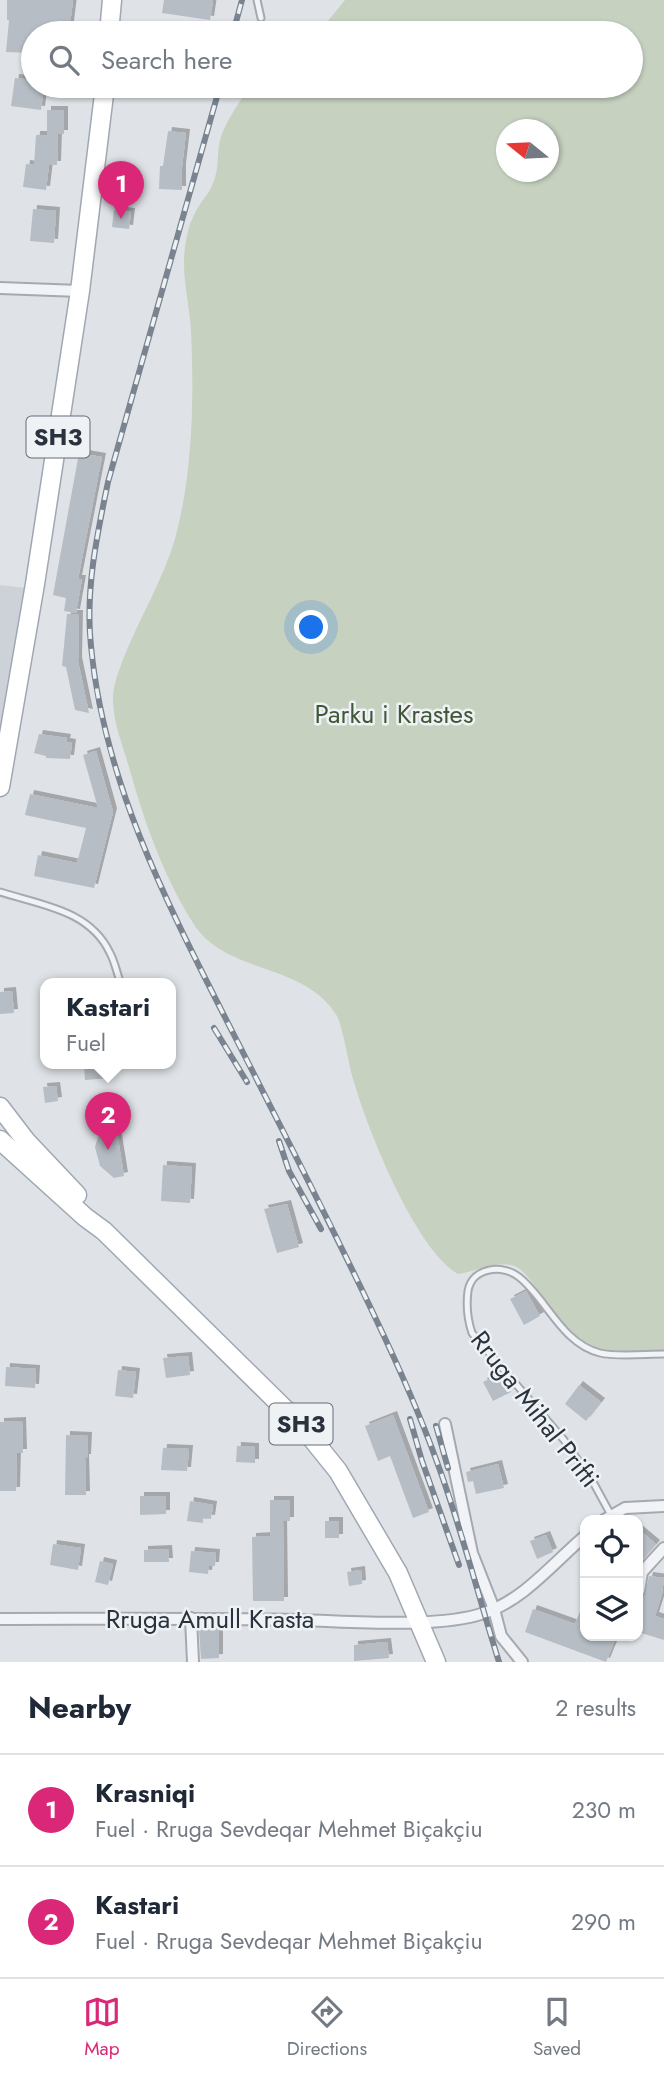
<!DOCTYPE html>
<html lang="en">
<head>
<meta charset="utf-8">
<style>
  :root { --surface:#fff; --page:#f6f6f7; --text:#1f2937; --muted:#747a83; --line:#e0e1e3; --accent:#db2777 }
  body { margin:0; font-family:Jost,sans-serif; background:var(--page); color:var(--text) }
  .controls { position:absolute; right:21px; bottom:21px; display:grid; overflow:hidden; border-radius:14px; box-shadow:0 2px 5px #0004 }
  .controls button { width:63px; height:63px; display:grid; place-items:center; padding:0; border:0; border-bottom:2px solid var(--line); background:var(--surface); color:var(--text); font:35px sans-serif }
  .compass { position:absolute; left:496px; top:119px; width:63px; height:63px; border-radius:50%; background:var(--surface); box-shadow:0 2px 5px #0004; rotate:288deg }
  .you { position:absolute; left:312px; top:628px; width:24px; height:24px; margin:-18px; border:5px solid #fff; border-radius:50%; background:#1a73e8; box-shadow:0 0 0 10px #1a73e833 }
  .badge { display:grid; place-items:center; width:46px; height:46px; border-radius:50%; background:var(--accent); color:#fff; font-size:23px; font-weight:700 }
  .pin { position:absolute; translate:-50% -58px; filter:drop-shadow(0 2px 4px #0008) }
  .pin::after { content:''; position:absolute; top:37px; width:24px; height:21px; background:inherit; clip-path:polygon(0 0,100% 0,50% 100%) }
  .popup { position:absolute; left:40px; top:978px; width:136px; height:91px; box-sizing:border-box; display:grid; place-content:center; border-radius:14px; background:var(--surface); filter:drop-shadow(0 2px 5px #0005); font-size:23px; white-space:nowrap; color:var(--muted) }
  .popup b { font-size:26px; color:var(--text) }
  .popup::after { content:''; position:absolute; left:50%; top:100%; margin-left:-14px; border:14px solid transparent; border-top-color:var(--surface) }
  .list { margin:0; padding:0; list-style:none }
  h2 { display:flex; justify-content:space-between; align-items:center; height:91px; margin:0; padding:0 28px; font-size:30px }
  h2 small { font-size:23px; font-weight:400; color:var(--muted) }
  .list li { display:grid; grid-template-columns:46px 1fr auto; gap:21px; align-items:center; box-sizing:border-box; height:112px; padding:0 28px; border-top:2px solid var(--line) }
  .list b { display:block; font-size:26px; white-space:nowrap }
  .list p { margin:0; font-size:23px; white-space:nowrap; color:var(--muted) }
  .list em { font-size:23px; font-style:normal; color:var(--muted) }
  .icon { flex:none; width:38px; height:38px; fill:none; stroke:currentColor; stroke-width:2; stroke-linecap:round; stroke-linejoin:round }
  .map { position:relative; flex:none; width:664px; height:1662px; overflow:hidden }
  .search { position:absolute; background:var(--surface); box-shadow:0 2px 5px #0004; left:21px; right:21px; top:21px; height:77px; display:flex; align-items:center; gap:18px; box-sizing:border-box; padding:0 24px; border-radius:38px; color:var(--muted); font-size:26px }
  .sheet { height:315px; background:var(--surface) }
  nav { display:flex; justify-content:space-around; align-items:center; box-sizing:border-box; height:98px; border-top:2px solid var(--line); background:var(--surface); font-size:19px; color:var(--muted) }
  nav a { display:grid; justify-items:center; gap:4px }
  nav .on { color:var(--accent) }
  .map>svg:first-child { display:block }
</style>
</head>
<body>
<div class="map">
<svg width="664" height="1662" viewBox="0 0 664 1662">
  <defs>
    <filter id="shadow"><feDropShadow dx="4" dy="-4" stdDeviation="0" flood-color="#0004"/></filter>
  </defs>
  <rect width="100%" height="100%" fill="#dfe3e7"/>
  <!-- built -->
  <polygon fill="#cdd2d9" points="0,585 26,588 0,735"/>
  <!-- green -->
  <path fill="#c6d1c0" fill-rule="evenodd" d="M345 0H664V1350C625 1352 593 1357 563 1326 552 1315 543 1299 535 1286 529 1278 521 1267 511 1265 494 1261 474 1272 458 1274 415 1249 368 1130 354 1082 349 1067 343 1027 337 1016 305 962 225 975 193 923 163 875 144 821 129 767 123 746 114 725 113 702 112 687 119 670 124 657 140 617 163 580 175 539 193 473 194 399 191 331 190 309 184 286 184 264 184 245 188 222 199 206 204 198 210 192 213 183 220 168 216 152 221 137 226 121 238 105 247 90L251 86H631V33H318ZM506 130H548V172H506Z"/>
  <!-- building -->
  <g fill="#b6bdc4" filter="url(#shadow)">
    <polygon points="7,0 73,0 69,33 33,33 33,53 6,52 9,20 7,20"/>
    <polygon points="164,0 213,0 210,20 162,13"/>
    <polygon points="15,78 33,80 33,86 44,86 41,110 11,106"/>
    <polygon points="47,110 64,110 64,134 58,134 57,165 49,165 46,190 23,187 26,164 34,165 36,135 47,135"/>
    <polygon points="168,131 186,133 182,167 182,190 159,189 160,166 163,166"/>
    <polygon points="33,209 56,211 54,243 30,241"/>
    <polygon points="114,210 131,212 129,229 112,227"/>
    <polygon points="79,453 102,457 78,579 82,579 76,613 64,611 66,598 53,595"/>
    <polygon points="67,614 79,614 78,661 89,713 75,710 66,667 62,666"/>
    <polygon points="39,734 67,738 66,742 72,743 70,759 46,758 46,756 34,753"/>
    <polygon points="96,751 113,812 94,888 34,876 38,855 77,863 86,828 25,815 30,794 98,808 83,755"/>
    <polygon points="12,991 14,1013 0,1014 0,992"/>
    <polygon points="84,1064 109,1064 110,1078 85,1080"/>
    <polygon points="56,1086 58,1101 45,1103 43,1087"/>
    <polygon points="115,1120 124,1176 114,1178 100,1166 95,1147 100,1131 97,1123"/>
    <polygon points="163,1165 192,1167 190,1203 161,1201"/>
    <polygon points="287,1204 299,1247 277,1253 264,1209"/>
    <polygon points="526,1291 540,1316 524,1325 510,1299"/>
    <polygon points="188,1356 190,1375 166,1378 163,1358"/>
    <polygon points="6,1367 36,1369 35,1388 5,1386"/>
    <polygon points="118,1370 136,1372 133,1398 115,1396"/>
    <polygon points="500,1374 511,1392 493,1401 483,1382"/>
    <polygon points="579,1385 601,1402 586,1421 565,1404"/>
    <polygon points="393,1415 429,1512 413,1518 390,1456 378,1461 365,1426"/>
    <polygon points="22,1421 23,1453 17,1453 16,1491 0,1491 0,1422"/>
    <polygon points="66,1435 88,1436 87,1458 85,1458 86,1495 65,1495"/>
    <polygon points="237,1446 255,1447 255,1463 236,1462"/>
    <polygon points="163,1448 189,1449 187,1471 161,1470"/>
    <polygon points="498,1464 504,1488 476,1494 473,1481 468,1482 466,1472"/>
    <polygon points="140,1496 166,1496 166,1514 140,1515"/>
    <polygon points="270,1500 290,1500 290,1521 283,1521 284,1601 253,1601 252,1537 270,1536"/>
    <polygon points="190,1501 213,1505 211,1519 203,1518 203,1523 187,1521"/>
    <rect x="325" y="1521" width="14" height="17"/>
    <polygon points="638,1529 656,1544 638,1565"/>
    <polygon points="546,1535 553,1552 537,1559 530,1541"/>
    <polygon points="53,1544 81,1548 78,1570 50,1565"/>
    <polygon points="168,1549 169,1562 144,1562 144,1550"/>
    <polygon points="191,1551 216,1553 215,1566 209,1566 208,1574 189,1572"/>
    <polygon points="100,1561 113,1564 108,1585 95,1582"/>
    <polygon points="361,1570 362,1584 349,1586 347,1572"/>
    <polygon points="649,1576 664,1578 662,1594 655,1616 664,1619 664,1640 638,1632 638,1599 645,1595"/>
    <polygon points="584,1601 585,1636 604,1636 615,1640 606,1662 525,1632 533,1609 575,1624"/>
    <polygon points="219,1628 219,1658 201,1659 199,1629"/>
    <polygon points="387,1642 389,1658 354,1661 354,1645"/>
  </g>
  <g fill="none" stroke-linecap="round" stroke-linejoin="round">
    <!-- service casing -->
    <g stroke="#a5aab1" stroke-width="9">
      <g id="service">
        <polyline points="257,0 261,18"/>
        <path d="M0 892C41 905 90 910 110 953 115 962 117 974 121 984"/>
        <path d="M611 1515 593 1482 564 1440 472 1333C467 1318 466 1306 468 1291 472 1267 503 1264 519 1277 547 1299 561 1343 600 1353 616 1357 646 1354 664 1354"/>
      </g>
    </g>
    <!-- minor casing -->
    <g stroke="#a5aab1" stroke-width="14">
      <g id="minor">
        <polyline points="0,288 80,291"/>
        <polyline points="445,1424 472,1553 494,1609 501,1636 522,1662"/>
        <polyline points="604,1520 625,1508 664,1506"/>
        <polyline points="639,1591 642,1572 664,1548"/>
        <polyline points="191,1618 193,1662"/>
        <path d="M0 1619C100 1619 199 1618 298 1620 349 1621 438 1629 484 1613 524 1600 554 1562 585 1536"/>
      </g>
    </g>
    <!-- primary casing -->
    <g stroke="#9fa8b2" stroke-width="21">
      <g id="primary">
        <polyline points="109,33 112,0"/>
        <polyline points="0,787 35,584 80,291 105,86"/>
        <polyline points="0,1107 26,1141 77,1195"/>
        <polyline points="0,1140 85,1217 104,1231 301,1425 338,1471 398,1573 436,1662"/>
      </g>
    </g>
    <!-- service -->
    <use href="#service" stroke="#f1f3f6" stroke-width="5"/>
    <!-- minor -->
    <use href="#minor" stroke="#f1f3f6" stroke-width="10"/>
    <!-- primary -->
    <use href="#primary" stroke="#fff" stroke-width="18"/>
    <!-- rail casing -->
    <g stroke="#798490" stroke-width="6">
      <g id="rail">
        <polyline points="233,33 242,0"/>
        <path d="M220 86 108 482C97 535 85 591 91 646 104 785 170 909 232 1031 280 1125 329 1220 374 1315 397 1363 419 1412 437 1462 461 1527 478 1595 499 1662"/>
        <polyline points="214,1028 247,1082"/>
        <polyline points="279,1141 289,1171 321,1229"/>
        <polyline points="410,1419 422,1461 459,1565"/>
        <polyline points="436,1426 448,1468"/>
      </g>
    </g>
    <!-- rail -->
    <use href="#rail" stroke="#eef2f5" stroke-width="3.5" stroke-dasharray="10" stroke-linecap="butt"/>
  </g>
  <g text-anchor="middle" stroke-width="5" stroke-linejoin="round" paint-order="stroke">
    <!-- shield labels -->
    <g fill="#eef2f5" stroke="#646c74" stroke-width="2">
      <rect x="26.5" y="416.5" width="63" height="41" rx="5"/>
      <rect x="269.5" y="1403.5" width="63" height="41" rx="5"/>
    </g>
    <g font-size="24" font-weight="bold" fill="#29323d">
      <text x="58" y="445">SH3</text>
      <text x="301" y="1432">SH3</text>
    </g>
    <!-- park labels -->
    <g font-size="26" fill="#405837" stroke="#eef2f5">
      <text x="394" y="723">Parku i Krastes</text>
    </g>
    <!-- street labels -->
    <g font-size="26" fill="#29323d" stroke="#eef2f5">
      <text transform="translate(535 1409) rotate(52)" y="9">Rruga Mihal Prifti</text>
      <text x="210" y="1628">Rruga Amull Krasta</text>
    </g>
  </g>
</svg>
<div class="controls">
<button><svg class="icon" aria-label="locate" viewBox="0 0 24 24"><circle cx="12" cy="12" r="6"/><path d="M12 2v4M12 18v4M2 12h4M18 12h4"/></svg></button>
<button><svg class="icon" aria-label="layers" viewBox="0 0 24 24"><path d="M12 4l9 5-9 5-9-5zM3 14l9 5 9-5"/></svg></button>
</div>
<svg class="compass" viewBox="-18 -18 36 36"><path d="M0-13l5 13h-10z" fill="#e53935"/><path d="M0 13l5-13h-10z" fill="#747a83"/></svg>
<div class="you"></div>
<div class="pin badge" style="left:121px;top:219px">1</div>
<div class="pin badge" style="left:108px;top:1150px">2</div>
<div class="popup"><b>Kastari</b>Fuel</div>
<div class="search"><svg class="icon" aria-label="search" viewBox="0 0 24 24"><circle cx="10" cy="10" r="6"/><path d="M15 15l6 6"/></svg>Search here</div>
</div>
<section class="sheet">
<h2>Nearby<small>2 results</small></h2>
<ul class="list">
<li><span class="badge">1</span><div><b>Krasniqi</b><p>Fuel · Rruga Sevdeqar Mehmet Biçakçiu</p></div><em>230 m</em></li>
<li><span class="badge">2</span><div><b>Kastari</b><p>Fuel · Rruga Sevdeqar Mehmet Biçakçiu</p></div><em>290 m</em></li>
</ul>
</section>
<nav>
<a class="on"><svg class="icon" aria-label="map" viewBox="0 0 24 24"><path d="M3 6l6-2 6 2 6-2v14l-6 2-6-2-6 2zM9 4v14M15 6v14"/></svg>Map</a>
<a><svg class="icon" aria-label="directions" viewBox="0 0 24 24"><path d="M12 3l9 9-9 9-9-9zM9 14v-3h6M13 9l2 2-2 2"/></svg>Directions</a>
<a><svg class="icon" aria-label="saved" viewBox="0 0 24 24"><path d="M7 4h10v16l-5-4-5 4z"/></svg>Saved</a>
</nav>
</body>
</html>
